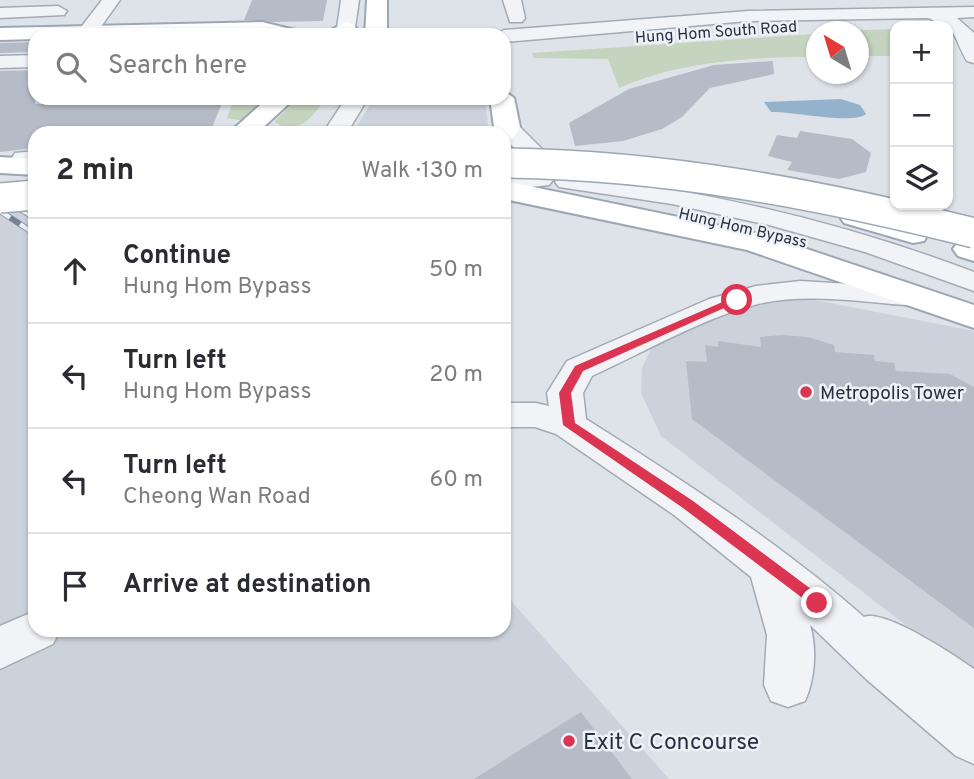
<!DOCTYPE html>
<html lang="en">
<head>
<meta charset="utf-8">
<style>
  :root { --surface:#fff; --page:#f7f7f7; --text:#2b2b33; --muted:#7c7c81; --line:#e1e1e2 }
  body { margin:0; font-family:Overpass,sans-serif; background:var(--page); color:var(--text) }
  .controls { position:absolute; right:21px; top:21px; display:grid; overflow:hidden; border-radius:14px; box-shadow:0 2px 5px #0004 }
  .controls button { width:63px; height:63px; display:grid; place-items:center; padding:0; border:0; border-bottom:2px solid var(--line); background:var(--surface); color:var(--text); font:35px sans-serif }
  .compass { position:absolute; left:806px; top:21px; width:63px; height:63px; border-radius:50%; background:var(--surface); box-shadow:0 2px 5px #0004; rotate:322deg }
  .stop { position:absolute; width:21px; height:21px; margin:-16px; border:5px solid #dc3552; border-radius:50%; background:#fff }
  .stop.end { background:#dc3552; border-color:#fff; box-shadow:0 2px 7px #0008 }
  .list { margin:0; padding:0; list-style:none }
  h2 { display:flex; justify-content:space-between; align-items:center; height:91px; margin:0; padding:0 28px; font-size:30px }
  h2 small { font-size:23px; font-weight:400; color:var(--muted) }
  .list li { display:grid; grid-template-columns:46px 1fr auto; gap:21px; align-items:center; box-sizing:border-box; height:105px; padding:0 28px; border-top:2px solid var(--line) }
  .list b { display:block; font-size:26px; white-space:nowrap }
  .list p { margin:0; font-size:23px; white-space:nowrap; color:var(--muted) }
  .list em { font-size:23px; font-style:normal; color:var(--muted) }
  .icon { flex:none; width:38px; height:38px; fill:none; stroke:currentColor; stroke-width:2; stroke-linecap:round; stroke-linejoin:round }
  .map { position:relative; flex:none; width:974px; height:779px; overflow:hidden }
  .search { position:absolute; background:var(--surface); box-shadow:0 2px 5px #0004; left:28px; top:28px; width:483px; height:77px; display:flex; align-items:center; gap:18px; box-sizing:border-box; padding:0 24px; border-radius:21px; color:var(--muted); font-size:26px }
  .panel { position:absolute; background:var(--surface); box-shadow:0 2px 5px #0004; left:28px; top:126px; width:483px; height:511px; border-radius:21px }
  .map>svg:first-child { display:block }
</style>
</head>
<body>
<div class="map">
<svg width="974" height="779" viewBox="0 0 974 779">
  <rect width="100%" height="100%" fill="#dee3e9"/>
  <!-- built -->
  <g fill="#ccd2dc">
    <polygon points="374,98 485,98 488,125 485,133 353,133"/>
    <polygon points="0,190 35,210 35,630 504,630 504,593 669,779 0,779"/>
    <polygon points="800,297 974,331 974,678 661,436 641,393 642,368 653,344 727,312"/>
  </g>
  <!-- green -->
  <g fill="#c4d4be">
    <polygon points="895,29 895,56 859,56 858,32 835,31"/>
    <path d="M816 34V57C754 57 679 61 619 88L608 59 534 58 532 53Z"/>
    <polygon points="234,98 267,98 245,121 227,118"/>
    <path d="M298 98H325C315 115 299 136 276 123L275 121Z"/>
  </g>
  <!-- water -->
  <path fill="#95b2cd" d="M841 99 860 105 866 114C853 125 791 111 771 112L764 102Z"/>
  <!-- building -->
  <g fill="#b5bcc7">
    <polygon points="252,0 327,0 323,21 272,22 244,20"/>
    <polygon points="35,42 35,52 0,53 0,43"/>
    <polygon points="773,61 774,74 710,88 682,117 662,129 623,141 575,146 569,123 629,89 714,65"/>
    <polygon points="35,70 35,104 224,98 210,133 35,133 35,148 0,152 0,71"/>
    <polygon points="800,131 852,139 871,153 866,172 839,179 787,170 792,162 768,156 777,135 797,138"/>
    <polygon points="782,335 808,337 834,345 835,352 874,355 875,361 894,363 896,371 950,374 974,387 974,628 692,419 686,361 707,362 705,345 718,347 718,341 761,347 760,337"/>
    <polygon points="581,712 632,779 474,779 563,723"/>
  </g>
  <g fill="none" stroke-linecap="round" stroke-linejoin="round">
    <!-- minor casing -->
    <g stroke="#a3aab4" stroke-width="3">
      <g id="minor">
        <polygon points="102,0 120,0 95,35 75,35"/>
        <polygon points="341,0 359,0 355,28 361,35 341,35 337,28"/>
        <polygon points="503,0 521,0 525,18 522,22 510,22"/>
        <polygon points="58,6 67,11 64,15 0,18 0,8"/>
        <path d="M974 7V17L957 18 974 33V63L967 61C951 34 962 33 928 18L748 21 504 42V35H495L504 30 748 11Z"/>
        <polygon points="35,55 35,67 0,68 0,56"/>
        <polygon points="346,98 368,98 347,133 323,133"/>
        <polygon points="507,120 515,122 543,150 546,155 543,160 525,160 504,137 504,133 499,132 495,127 499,122"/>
        <polygon points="35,151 35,165 15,163 12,158 15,153"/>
        <polygon points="540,172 549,175 553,180 549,185 504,190 504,174"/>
        <path d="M568 174C708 191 842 222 974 272V291L865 252 769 225 672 204 559 187 555 182 559 177Z"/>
        <path d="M800 281 918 288 929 290 933 297 929 304 918 306C867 303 809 292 758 304 705 317 642 353 592 376L583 393 586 419C682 480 779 542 864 617 885 609 954 655 974 669V764L956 756 866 679 810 625C817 648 815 679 805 701L788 707 771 701 764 685 767 635 751 577 674 515 556 434 535 427H504V403H536L549 406 547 393 567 361 709 299 756 286Z"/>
        <polygon points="35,611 35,630 60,630 53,644 0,669 0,626"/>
      </g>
    </g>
    <!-- major casing -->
    <g stroke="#9ca7b6" stroke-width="4">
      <g id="major">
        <polygon points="367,0 387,0 387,35 365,35"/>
        <polygon points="262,22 299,31 303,35 35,35 35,39 0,40 0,28"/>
        <polygon points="346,22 353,24 356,28 353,32 322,35"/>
        <polygon points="504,91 514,98 520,127 513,138 504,141 504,133 491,133 494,127 490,98 504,98"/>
        <polygon points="268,98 295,98 257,133 229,133"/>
        <polygon points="0,157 35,159 35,175 0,173"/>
        <polygon points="504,181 765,235 974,305 974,328 747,250 504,199"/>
        <polygon points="855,208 924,227 928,234 924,241 913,243 844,223 840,217 844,211"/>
        <polygon points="969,240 974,241 974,261 958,256 953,249 958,242"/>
      </g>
    </g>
    <!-- minor -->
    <use href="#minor" fill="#f1f3f7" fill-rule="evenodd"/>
    <!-- major -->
    <use href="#major" fill="#fff" fill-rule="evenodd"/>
    <!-- rail casing -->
    <g stroke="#768294" stroke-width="6">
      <g id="rail">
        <polyline points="0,197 35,218"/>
        <polyline points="0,211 35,234"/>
      </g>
    </g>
    <!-- rail -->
    <use href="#rail" stroke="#eef2f7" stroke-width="4.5" stroke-dasharray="12" stroke-linecap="butt"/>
    <!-- major-bridge casing -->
    <g stroke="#9ca7b6" stroke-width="32" stroke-linecap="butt">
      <g id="major-bridge">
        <path d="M504 163C665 165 818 194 974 233"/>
        <polyline points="0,198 35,195"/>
      </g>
    </g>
    <!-- major-bridge -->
    <use href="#major-bridge" stroke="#fff" stroke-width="29"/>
  </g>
  <!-- route -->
  <polygon fill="#dc3552" points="734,297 742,300 583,371 571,393 575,423 693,501 823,598 823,607 817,609 683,508 563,425 559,393 575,366"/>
  <!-- markers -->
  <g fill="#dc3552" stroke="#eef2f7" stroke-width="2.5">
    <circle cx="806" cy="392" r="7"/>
    <circle cx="569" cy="741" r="7"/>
  </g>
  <g text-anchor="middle" stroke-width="5" stroke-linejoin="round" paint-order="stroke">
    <!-- far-street labels -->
    <g font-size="16" fill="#263142" stroke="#eef2f7">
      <text transform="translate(716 31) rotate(-4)" y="6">Hung Hom South Road</text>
      <text transform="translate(743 227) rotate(13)" y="6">Hung Hom Bypass</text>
    </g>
    <!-- poi labels -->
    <g font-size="19" fill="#263142" stroke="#eef2f7" text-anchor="start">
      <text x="820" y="399">Metropolis Tower</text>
    </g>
    <!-- near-poi labels -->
    <g font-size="23" fill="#263142" stroke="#eef2f7" text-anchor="start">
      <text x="583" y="749">Exit C Concourse</text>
    </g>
  </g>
</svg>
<div class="controls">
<button>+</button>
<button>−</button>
<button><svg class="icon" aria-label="layers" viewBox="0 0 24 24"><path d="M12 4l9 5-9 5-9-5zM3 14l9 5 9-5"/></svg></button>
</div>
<svg class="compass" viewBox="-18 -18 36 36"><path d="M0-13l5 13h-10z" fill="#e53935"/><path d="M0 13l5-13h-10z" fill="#7c7c81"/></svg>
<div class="stop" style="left:737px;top:300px"></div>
<div class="stop end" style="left:817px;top:603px"></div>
<div class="search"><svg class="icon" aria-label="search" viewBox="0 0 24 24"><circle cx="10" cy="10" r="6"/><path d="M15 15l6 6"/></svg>Search here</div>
<section class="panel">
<h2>2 min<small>Walk · 130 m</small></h2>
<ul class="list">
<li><svg class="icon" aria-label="ahead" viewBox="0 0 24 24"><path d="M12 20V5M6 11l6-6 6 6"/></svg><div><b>Continue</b><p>Hung Hom Bypass</p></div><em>50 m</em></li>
<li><svg class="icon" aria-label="left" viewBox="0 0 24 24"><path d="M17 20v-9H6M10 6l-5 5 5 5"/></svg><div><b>Turn left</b><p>Hung Hom Bypass</p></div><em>20 m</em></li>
<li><svg class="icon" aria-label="left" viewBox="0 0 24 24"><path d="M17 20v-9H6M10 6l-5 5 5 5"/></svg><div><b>Turn left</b><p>Cheong Wan Road</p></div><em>60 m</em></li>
<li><svg class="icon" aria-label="arrive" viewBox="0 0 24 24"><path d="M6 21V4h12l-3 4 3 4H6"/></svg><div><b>Arrive at destination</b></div></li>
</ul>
</section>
</div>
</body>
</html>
